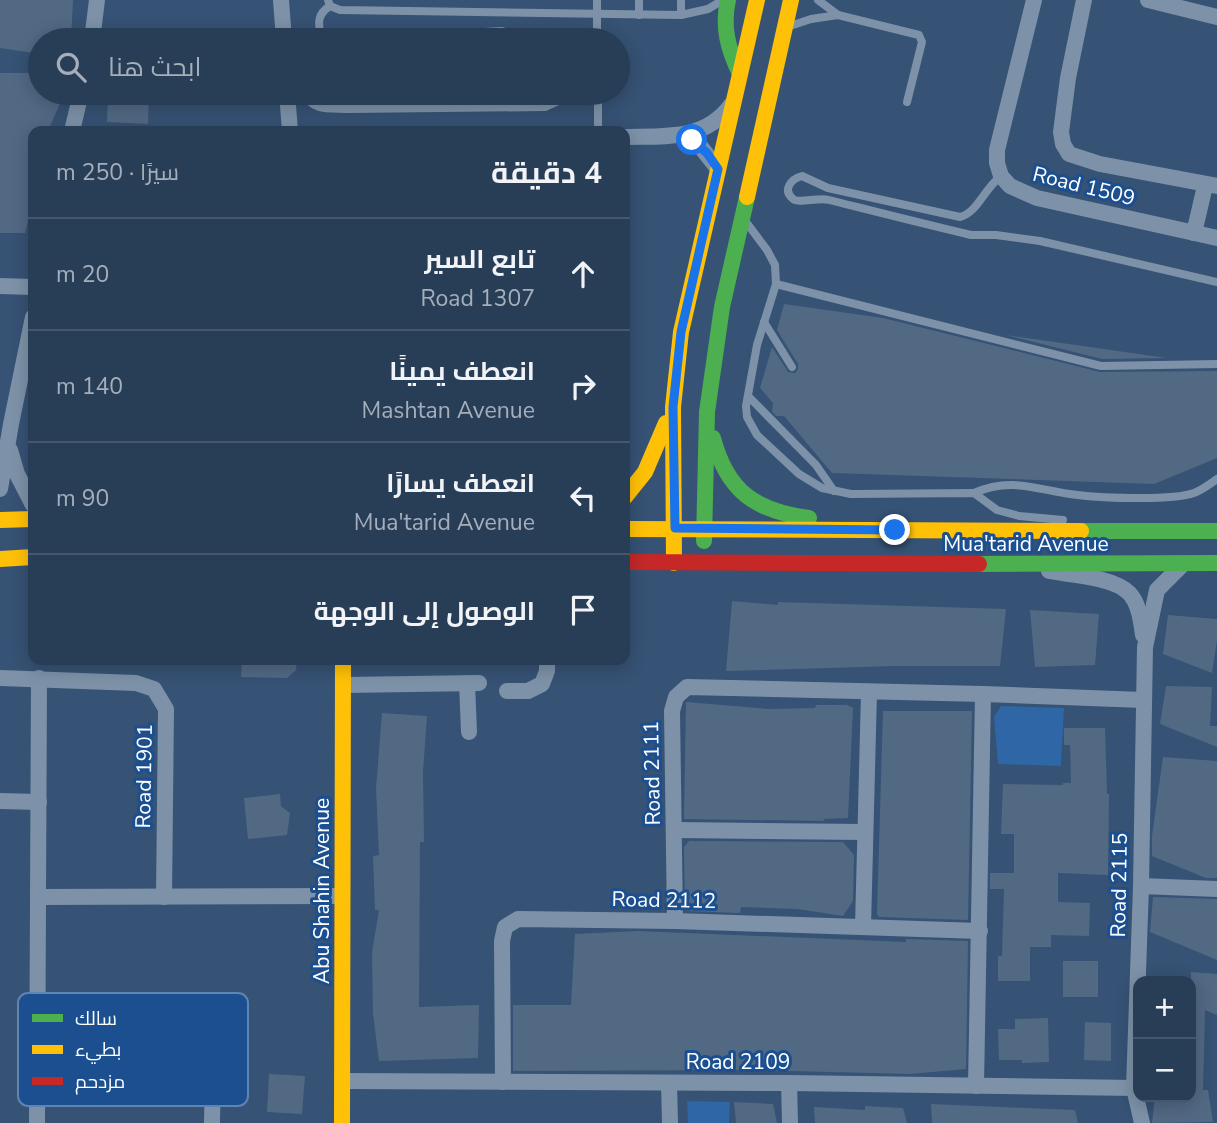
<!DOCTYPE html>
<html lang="ar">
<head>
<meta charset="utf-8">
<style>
  :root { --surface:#283e57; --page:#344961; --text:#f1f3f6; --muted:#a5aeba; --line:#44576d }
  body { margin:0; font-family:"Nunito Sans",Cairo,sans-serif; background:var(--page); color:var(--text); direction:rtl }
  .controls { position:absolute; right:21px; bottom:21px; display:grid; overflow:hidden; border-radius:14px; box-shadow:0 4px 18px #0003 }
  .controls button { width:63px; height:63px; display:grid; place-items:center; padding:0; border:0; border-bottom:2px solid var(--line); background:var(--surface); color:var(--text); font:35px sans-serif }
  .stop { position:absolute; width:21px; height:21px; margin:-16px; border:5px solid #1a73e8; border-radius:50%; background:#fff }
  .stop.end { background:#1a73e8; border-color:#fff; box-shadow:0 2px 7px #0008 }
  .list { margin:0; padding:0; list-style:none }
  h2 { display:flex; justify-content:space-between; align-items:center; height:91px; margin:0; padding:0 28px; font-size:30px }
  h2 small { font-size:23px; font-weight:400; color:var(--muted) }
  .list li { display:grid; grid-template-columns:46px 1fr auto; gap:21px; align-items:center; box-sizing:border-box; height:112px; padding:0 28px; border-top:2px solid var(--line) }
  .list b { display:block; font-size:26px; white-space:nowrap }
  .list p { margin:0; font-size:23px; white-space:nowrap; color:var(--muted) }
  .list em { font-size:23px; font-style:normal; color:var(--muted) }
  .icon { flex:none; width:38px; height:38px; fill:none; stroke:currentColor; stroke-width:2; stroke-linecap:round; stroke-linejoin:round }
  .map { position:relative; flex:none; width:1217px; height:1123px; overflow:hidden; direction:ltr }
  .search { position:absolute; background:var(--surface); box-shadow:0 4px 18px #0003; left:28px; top:28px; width:602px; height:77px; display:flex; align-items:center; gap:18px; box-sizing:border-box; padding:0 24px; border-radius:38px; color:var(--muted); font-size:26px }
  .panel { position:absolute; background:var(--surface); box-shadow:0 4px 18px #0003; left:28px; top:126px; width:602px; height:539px; border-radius:14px; direction:rtl }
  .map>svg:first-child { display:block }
</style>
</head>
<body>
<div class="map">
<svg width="1217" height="1123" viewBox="0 0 1217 1123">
  <rect width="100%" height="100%" fill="#365274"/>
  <!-- green -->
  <g fill="#2f66a5">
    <polygon points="1001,706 1064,708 1061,766 998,764 994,717"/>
    <polygon points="687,1101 730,1102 729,1123 688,1123"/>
  </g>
  <!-- building -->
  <g fill="#526984">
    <polygon points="0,0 73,0 71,40 40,40 40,54 0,48"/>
    <polygon points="0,73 40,73 40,95 64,94 48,131 33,131 33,202 25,233 0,233"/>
    <polygon points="108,93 149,93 148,124 107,122"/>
    <polygon points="784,304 883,318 1100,372 1217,371 1217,458 1154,484 832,473 784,416 776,416 772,411 773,403 760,388 772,347 788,372 795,373 798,369 798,364 777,330"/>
    <polygon points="1006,335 1167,358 1102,359"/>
    <polygon points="732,601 778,605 778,602 1006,609 1000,666 895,666 726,671"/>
    <polygon points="1030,610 1099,614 1095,665 1035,667"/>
    <polygon points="1168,615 1217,619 1217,640 1212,673 1163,654"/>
    <polygon points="242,660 297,660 296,670 287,678 241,677"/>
    <polygon points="1166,686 1212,687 1210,726 1217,726 1217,747 1160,724"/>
    <polygon points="686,702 769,709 815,708 816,705 847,705 853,708 848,818 823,819 825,821 684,819"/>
    <polygon points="883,711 972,711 968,920 879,917 877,914"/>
    <polygon points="382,713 427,716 423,772 424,842 420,842 419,1007 479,1005 478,1058 379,1061 373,1014 372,952 379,910 375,910 373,856 379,855 376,788"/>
    <polygon points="1064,728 1105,728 1107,794 1109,794 1108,875 1058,873 1058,902 1090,903 1089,936 1051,935 1051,947 1030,947 1030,981 998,981 998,956 1002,956 1004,889 990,889 990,873 1014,873 1014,834 1001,834 1003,784 1063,785 1063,783 1071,783 1070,745 1064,745"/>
    <polygon points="1163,757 1217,761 1217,878 1206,878 1152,856 1152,836"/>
    <polygon points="280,794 281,806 290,813 287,835 248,839 244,798"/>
    <polygon points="689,841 843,842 854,855 853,901 843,916 797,909 741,907 740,913 685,911 684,847"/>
    <polygon points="1153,897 1217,899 1217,960 1150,932"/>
    <polygon points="638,931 906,942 906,939 968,941 966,1069 910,1074 749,1070 513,1071 513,1005 571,1005 575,934"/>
    <rect x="1063" y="961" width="35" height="36"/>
    <polygon points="1191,972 1217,974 1217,1015 1205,1010 1203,1090 1208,1090 1213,1122 1152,1123 1155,1097 1191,1097"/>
    <polygon points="1048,1018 1049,1062 1022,1063 1022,1060 999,1060 998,1029 1015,1029 1015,1019"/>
    <polygon points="1085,1022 1111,1023 1111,1061 1084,1060"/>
    <polygon points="269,1074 305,1076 302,1114 267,1112"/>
    <polygon points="734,1102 773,1104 777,1123 736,1123"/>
    <polygon points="931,1104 1075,1110 1078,1123 932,1123"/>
    <polygon points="865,1106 903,1108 907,1123 815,1123 814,1107 865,1110"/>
  </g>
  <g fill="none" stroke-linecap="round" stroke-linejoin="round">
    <!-- lane -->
    <g stroke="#7d92a8" stroke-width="8">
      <polyline points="328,0 330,6 340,10 681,15 708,9 723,0"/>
      <polyline points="597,0 597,40"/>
      <polyline points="639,0 639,15"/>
      <polyline points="818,0 838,15"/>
      <path d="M330 6C317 14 318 23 321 37L336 40 502 31 526 40"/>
      <polyline points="681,15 681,0"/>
      <polyline points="790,26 811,19 838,15 919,35 922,42 907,102"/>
      <path d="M305 93C312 112 330 108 348 109L545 107 558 101 564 93"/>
      <polyline points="598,93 598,131"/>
      <path d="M1001 176C984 189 977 213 960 217L828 188 802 176C791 179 782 190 793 199 799 204 818 197 829 200 877 212 924 224 971 235H996L1040 241 1217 282"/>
      <polyline points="746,222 767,250 775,265 776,284 757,345 746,406 747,417 757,435 799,474 822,488 851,494 974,493 997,510 1019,516 1063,520"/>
      <polyline points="776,284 1101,366 1217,364"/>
      <polyline points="764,322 792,367"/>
      <polyline points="748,396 816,465 834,491"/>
      <path d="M974 493C1010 477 1035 489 1070 494 1094 498 1172 501 1194 493 1202 490 1210 484 1217 479"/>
    </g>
    <!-- street -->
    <g stroke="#7d92a8" stroke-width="16">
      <polyline points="281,0 284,40"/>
      <polyline points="1034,0 997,150 997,163 1001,176 1010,186 1037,198 1217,238"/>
      <polyline points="1084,0 1068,78 1061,132 1063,144 1069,154 1100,164 1217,186"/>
      <polyline points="1148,0 1217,17"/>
      <polyline points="92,40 97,0"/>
      <polyline points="287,93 290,131"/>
      <polyline points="72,131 81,93"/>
      <polyline points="683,136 700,146 718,169"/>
      <path d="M625 137C664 136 705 141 731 105"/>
      <polyline points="1194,233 1205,186"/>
      <polyline points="0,286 33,287"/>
      <polyline points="10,450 17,474 33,505"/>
      <polyline points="0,489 11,424 33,317"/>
      <path d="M1049 571C1071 575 1114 577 1129 593 1139 603 1141 621 1143 635"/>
      <polyline points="0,678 136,683 154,689 166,709 164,897"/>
      <polyline points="467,683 469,732"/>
      <polyline points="344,685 479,683"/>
      <polyline points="507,691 528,691 542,684 547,671 547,660"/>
      <polyline points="0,801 39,802"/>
      <polyline points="674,830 865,832"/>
      <polyline points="1141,886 1217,889"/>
      <polyline points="38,897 342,896"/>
      <polyline points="675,921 672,711 676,697 687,687 983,694 1143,700"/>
      <polyline points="863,927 869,692"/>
      <path d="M39 1013H180C189 1013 198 1015 205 1023 216 1038 212 1102 212 1123"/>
      <polyline points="342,1081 789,1083 1134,1088"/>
      <polyline points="503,1082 502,941 505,927 518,919 675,921 980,931"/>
      <polyline points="669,1083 670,1123"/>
      <polyline points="789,1083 790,1123"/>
      <polyline points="976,1086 983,694"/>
      <polyline points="37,1123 39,678"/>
      <polyline points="1142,1123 1134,1088 1141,886 1145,647 1157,590 1182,565"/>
    </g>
    <!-- fast -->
    <g stroke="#4caf50" stroke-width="16">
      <path d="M728 0C722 27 728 49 740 74"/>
      <path d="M713 438C727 491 755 511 809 518"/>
      <polyline points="1081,531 1217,531"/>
      <polyline points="704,541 707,412 722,307 747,197"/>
      <polyline points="979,564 1217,563"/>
    </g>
    <!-- slow -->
    <g stroke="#ffc107" stroke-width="16">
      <polyline points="747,197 791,0"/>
      <polyline points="625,497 645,472 666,423"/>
      <polyline points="0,520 33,519"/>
      <polyline points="625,529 1081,531"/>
      <polyline points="0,559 33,557"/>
      <polyline points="674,563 673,407 681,332 757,0"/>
      <polyline points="342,1123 343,660"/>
    </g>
    <!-- jam -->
    <polyline stroke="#c62828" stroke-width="16" points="625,562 979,564"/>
  </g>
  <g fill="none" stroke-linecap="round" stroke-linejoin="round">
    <!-- route -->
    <polyline stroke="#1a73e8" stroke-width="9" points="692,140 707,153 718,169 681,332 673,407 675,528 895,530"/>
  </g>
  <g text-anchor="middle" stroke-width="6" stroke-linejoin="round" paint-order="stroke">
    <!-- street labels -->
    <g font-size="21" fill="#fff" stroke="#1b4f8f">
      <text transform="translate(1084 186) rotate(14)" y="7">Road 1509</text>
      <text x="1026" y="551">Mua'tarid Avenue</text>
      <text transform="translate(652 773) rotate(-91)" y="7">Road 2111</text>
      <text transform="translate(144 776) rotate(-89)" y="7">Road 1901</text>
      <text transform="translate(1119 885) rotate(-89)" y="7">Road 2115</text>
      <text transform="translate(322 891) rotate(-90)" y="7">Abu Shahin Avenue</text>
      <text transform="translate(664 900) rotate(1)" y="7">Road 2112</text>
      <text x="738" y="1069">Road 2109</text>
    </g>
  </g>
  <!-- legend -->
  <rect x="18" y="993" width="230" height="113" rx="10" fill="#1b4f8f" stroke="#5f84b1" stroke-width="2"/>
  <rect x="32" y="1014" width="31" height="8" fill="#4caf50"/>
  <rect x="32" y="1045" width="31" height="9" fill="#ffc107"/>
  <rect x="32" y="1077" width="31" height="8" fill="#c62828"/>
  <g font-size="19" fill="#fff">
    <text x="75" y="1025">سالك</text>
    <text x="75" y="1056">بطيء</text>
    <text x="75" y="1088">مزدحم</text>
  </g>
</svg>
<div class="controls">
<button>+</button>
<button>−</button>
</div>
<div class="stop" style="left:692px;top:140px"></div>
<div class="stop end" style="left:895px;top:530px"></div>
<div class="search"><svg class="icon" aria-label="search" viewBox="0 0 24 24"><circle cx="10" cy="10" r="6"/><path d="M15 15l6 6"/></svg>ابحث هنا</div>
<section class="panel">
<h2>4 دقيقة<small>سيرًا · 250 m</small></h2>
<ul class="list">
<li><svg class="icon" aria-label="ahead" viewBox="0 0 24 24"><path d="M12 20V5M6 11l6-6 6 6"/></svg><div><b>تابع السير</b><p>Road 1307</p></div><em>20 m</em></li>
<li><svg class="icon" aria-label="right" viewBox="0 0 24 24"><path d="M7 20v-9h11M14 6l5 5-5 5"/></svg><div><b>انعطف يمينًا</b><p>Mashtan Avenue</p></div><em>140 m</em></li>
<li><svg class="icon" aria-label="left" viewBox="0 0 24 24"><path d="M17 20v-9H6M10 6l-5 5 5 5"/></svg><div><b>انعطف يسارًا</b><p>Mua'tarid Avenue</p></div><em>90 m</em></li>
<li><svg class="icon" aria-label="arrive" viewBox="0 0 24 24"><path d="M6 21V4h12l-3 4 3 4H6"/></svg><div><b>الوصول إلى الوجهة</b></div></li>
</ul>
</section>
</div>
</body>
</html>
